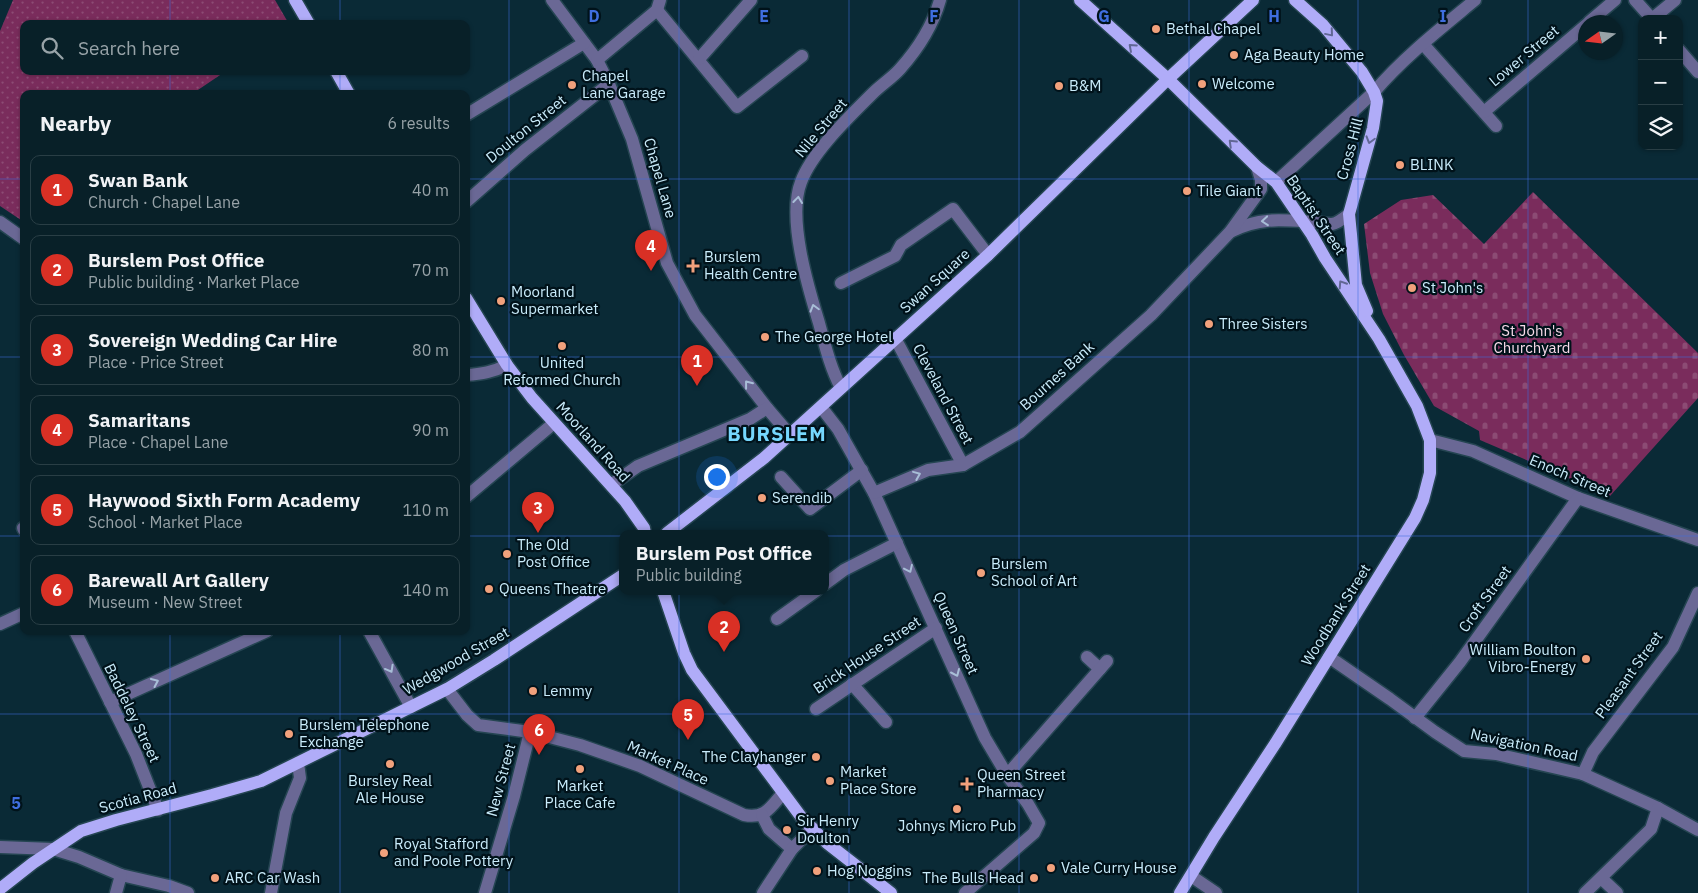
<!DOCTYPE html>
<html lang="en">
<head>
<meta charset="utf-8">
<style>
  :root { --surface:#082028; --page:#162d34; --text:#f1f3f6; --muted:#98a3a8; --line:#293e45; --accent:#d93025 }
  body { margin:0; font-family:"IBM Plex Sans",sans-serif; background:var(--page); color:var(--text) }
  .controls { position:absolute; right:15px; top:15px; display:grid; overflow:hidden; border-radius:10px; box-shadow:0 1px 4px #0004 }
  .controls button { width:45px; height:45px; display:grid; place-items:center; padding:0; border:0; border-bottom:1px solid var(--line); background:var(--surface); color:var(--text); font:25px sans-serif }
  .compass { position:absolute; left:1578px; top:15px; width:45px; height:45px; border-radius:50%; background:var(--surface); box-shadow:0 1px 4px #0004; rotate:256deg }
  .you { position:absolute; left:716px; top:476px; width:18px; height:18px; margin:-12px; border:4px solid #fff; border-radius:50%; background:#1a73e8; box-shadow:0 0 0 8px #1a73e833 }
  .badge { display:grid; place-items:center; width:32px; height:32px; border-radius:50%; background:var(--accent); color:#fff; font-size:16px; font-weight:700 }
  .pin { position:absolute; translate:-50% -41px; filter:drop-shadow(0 1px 2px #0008) }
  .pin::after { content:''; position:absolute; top:26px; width:18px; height:15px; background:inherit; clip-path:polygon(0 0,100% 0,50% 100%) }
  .popup { position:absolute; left:619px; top:530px; width:210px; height:65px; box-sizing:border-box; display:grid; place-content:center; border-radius:10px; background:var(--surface); filter:drop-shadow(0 1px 4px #0005); font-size:16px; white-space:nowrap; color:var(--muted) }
  .popup b { font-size:19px; color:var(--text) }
  .popup::after { content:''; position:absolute; left:50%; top:100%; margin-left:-10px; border:10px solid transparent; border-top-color:var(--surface) }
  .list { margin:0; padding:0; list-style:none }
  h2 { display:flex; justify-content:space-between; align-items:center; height:65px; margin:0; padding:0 20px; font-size:21px }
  h2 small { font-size:16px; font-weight:400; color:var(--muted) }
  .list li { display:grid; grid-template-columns:32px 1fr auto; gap:15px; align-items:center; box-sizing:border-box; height:70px; margin:0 10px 10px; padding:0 10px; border:1px solid var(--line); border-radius:10px }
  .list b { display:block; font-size:19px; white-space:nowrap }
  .list p { margin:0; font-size:16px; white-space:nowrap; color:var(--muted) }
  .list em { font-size:16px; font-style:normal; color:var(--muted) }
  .icon { flex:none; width:28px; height:28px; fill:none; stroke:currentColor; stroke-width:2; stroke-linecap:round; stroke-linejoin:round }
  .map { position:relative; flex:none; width:1698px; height:893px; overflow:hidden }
  .search { position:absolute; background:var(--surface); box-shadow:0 1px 4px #0004; left:20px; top:20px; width:450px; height:55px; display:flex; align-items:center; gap:12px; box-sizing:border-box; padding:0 18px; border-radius:10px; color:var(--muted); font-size:19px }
  .panel { position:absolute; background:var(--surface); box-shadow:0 1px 4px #0004; left:20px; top:90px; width:450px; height:545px; border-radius:10px }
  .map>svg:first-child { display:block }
</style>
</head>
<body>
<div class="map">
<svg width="1698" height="893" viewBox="0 0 1698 893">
  <defs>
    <pattern id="cemetery-stones" width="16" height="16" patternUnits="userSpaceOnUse" patternTransform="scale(1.25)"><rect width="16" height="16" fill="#7a2c5c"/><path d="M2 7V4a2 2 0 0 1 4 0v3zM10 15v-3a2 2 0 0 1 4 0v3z" fill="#8c4b74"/></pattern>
    <pattern id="park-dots" width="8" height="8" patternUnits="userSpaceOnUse" patternTransform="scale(1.25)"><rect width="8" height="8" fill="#7a2c5c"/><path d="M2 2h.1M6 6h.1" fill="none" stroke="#8c4b74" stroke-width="1.8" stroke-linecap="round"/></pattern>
  </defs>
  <rect width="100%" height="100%" fill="#0a2a36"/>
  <!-- cemetery -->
  <polygon fill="url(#cemetery-stones)" points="1533,192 1698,353 1698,398 1610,496 1480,440 1479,431 1434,406 1404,355 1383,314 1370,273 1364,224 1401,200 1433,195 1484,244"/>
  <!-- park -->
  <polygon fill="url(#park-dots)" points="13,0 275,0 289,24 24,24 24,71 226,71 192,94 24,94 24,222 0,206 0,31"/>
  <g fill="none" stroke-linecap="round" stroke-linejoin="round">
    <!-- minor casing -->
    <g stroke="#254552" stroke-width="15">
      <g id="minor">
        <polyline points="552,0 597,60 609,84 632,139 667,263 695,315 767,408 790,435"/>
        <polyline points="1635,0 1652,19"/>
        <polyline points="657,10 737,107 802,56"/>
        <polyline points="1652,19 1675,0"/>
        <polyline points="1589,22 1615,0"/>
        <polyline points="1423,44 1496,126"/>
        <polyline points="1679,50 1698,72"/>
        <polyline points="699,59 751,0"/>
        <polyline points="597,60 657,10 660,0"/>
        <polyline points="1484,112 1586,25"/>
        <polyline points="466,115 584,43"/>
        <path d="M1276 182 1374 92C1404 57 1440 29 1475 0"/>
        <polyline points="466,202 525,150 609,84"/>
        <polyline points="0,222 24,239"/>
        <path d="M1232 231C1261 217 1282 220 1313 222 1319 222 1326 224 1332 224 1338 223 1344 218 1349 214"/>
        <polyline points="841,283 895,256 901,245 953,209 988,255"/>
        <polyline points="895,338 963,465"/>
        <path d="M466 375C482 374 493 372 507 365"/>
        <path d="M841 388C830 367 825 345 819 323 808 287 787 218 801 182 812 152 849 117 872 94 881 85 892 78 900 69 917 50 933 25 940 0"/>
        <polyline points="821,407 838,429 874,493 985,738 1007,775 1028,804 1039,823 1034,833 965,893"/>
        <polyline points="1430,440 1473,451 1578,498 1698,540"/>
        <polyline points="781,477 810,509 862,470"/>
        <polyline points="611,485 638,466 750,419 767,408"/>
        <polyline points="874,493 928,470 963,465 1020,432 1151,315 1230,232 1261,189 1261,180 1257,167"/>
        <polyline points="466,497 554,423"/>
        <polyline points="23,528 24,530"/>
        <polyline points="825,584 844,570 897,543"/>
        <polyline points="777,619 816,591"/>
        <polyline points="0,624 24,613"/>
        <polyline points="75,631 136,754 158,810"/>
        <polyline points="369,631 411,707"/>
        <polyline points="1087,657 1100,669"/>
        <polyline points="1329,657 1390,699 1435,732 1464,751 1496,754 1583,774 1658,808 1698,830"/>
        <polyline points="852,684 886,722"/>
        <path d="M447 689 467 715 478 725 530 732 580 745 640 766 744 815C765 819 770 808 783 793"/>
        <polyline points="110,702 267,631"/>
        <polyline points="816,709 936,628"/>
        <polyline points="1415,718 1460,662 1578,498"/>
        <polyline points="1583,774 1593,752 1673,647 1698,593"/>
        <polyline points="1007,775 1107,661"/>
        <polyline points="762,815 769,829 792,849"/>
        <polyline points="0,847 53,849 79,857 121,875 169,886 188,893"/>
        <polyline points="1191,876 1216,893"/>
        <polyline points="1601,878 1617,893"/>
        <polyline points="116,893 121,875"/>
        <polyline points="271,893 286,813 300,778 298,763"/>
        <polyline points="485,893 514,796 530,732"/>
        <polyline points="763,893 792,849 813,828"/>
        <polyline points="1585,893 1651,829 1658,808"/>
      </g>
    </g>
    <!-- major casing -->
    <g stroke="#254552" stroke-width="15">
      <g id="major">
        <polyline points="295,0 309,24"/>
        <polyline points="1080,0 1168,79 1257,167 1276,182 1312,235 1325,258 1379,339 1417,406 1430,440 1430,473 1423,500 1415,518 1275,744 1214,837 1180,893"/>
        <polyline points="1295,0 1323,25 1362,72 1374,92 1377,101 1373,128 1349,214 1356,285 1367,311"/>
        <polyline points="336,71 349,94"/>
        <polyline points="466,298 507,365 532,398 625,501 644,528 645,533"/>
        <polyline points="667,533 764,458 988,255 1168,79 1253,0"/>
        <polyline points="663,591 684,653 692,670 802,818 827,843 891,893"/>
        <polyline points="0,889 33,863 81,831 116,820 212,795 261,781 447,689 494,660 623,575"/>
      </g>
    </g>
    <!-- minor -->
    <use href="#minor" stroke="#6a6895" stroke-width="12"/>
    <!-- major -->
    <use href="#major" stroke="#b0acf8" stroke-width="12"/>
  </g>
  <!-- one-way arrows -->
  <defs><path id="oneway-chevron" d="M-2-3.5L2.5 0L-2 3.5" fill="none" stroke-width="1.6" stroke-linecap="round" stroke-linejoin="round" transform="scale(1.25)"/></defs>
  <g stroke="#616794">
    <use href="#oneway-chevron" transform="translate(1330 33) rotate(50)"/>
    <use href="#oneway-chevron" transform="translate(1132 47) rotate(-138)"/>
    <use href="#oneway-chevron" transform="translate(1370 140) rotate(106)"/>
    <use href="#oneway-chevron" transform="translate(1232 143) rotate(-136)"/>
    <use href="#oneway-chevron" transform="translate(1342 284) rotate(-123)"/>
  </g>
  <g stroke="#a8bed7">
    <use href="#oneway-chevron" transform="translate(798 200) rotate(-83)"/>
    <use href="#oneway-chevron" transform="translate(1265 221) rotate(175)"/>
    <use href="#oneway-chevron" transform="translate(814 308) rotate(-106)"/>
    <use href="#oneway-chevron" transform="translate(748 384) rotate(-128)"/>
    <use href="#oneway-chevron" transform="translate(917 475) rotate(-22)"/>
    <use href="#oneway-chevron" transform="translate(909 569) rotate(65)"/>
    <use href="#oneway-chevron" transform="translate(390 669) rotate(61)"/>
    <use href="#oneway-chevron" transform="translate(956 673) rotate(66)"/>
    <use href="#oneway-chevron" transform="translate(155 682) rotate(-24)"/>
  </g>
  <!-- grid -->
  <path fill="none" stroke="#3f6edf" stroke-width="1" stroke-opacity="0.55" d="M170 0V24M340 0V24M509 0V893M679 0V893M849 0V893M1019 0V893M1189 0V893M1358 0V893M1528 0V893M170 71V94M340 71V94M0 179H24M466 179H1698M0 357H24M466 357H1698M0 536H24M466 536H1698M170 631V893M340 631V893M0 714H1698"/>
  <!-- markers -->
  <g fill="#f1a17c" stroke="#00121a" stroke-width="2">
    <circle cx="1156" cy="29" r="5"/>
    <circle cx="1234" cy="55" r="5"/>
    <circle cx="1202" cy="84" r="5"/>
    <circle cx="572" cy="85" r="5"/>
    <circle cx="1059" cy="86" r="5"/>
    <circle cx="1400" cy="165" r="5"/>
    <circle cx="1187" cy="191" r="5"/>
    <path d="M690.5 258.5h5v5h5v5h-5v5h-5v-5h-5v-5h5z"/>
    <circle cx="1412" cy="288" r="5"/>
    <circle cx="501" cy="301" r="5"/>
    <circle cx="1209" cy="324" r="5"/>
    <circle cx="765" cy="337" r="5"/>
    <circle cx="562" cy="346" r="5"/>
    <circle cx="762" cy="498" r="5"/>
    <circle cx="507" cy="554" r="5"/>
    <circle cx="981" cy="573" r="5"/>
    <circle cx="489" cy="589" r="5"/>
    <circle cx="1586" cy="659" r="5"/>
    <circle cx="533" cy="691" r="5"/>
    <circle cx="289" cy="734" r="5"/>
    <circle cx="816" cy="757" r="5"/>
    <circle cx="390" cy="764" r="5"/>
    <circle cx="580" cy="769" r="5"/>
    <circle cx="830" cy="781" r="5"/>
    <path d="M964.5 776.5h5v5h5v5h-5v5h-5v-5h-5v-5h5z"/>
    <circle cx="957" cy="809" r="5"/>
    <circle cx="787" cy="830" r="5"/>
    <circle cx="384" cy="853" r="5"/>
    <circle cx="1051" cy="868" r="5"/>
    <circle cx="817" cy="871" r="5"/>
    <circle cx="215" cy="878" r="5"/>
    <circle cx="1034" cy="878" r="5"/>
  </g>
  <g text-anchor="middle" stroke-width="4.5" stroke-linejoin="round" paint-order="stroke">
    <!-- poi labels -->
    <g font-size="15" fill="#c9ecfb" stroke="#00121a" text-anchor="start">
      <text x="1166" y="34">Bethal Chapel</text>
      <text x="1244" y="60">Aga Beauty Home</text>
      <text x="582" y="81">Chapel<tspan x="582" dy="17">Lane Garage</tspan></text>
      <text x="1212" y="89">Welcome</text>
      <text x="1069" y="91">B&amp;M</text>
      <text x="1410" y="170">BLINK</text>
      <text x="1197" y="196">Tile Giant</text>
      <text x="704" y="262">Burslem<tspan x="704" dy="17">Health Centre</tspan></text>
      <text x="1422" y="293">St John's</text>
      <text x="511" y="297">Moorland<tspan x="511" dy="17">Supermarket</tspan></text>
      <text x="1219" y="329">Three Sisters</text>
      <text x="775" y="342">The George Hotel</text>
      <text x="562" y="368" text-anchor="middle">United<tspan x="562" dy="17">Reformed Church</tspan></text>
      <text x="772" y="503">Serendib</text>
      <text x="517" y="550">The Old<tspan x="517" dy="17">Post Office</tspan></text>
      <text x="991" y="569">Burslem<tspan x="991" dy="17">School of Art</tspan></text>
      <text x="499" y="594">Queens Theatre</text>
      <text x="1576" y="655" text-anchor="end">William Boulton<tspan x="1576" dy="17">Vibro-Energy</tspan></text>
      <text x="543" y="696">Lemmy</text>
      <text x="299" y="730">Burslem Telephone<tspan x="299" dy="17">Exchange</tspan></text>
      <text x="806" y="762" text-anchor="end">The Clayhanger</text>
      <text x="840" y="777">Market<tspan x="840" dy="17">Place Store</tspan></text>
      <text x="977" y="780">Queen Street<tspan x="977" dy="17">Pharmacy</tspan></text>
      <text x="390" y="786" text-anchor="middle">Bursley Real<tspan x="390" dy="17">Ale House</tspan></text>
      <text x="580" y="791" text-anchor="middle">Market<tspan x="580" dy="17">Place Cafe</tspan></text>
      <text x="797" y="826">Sir Henry<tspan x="797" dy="17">Doulton</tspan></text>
      <text x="957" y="831" text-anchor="middle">Johnys Micro Pub</text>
      <text x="394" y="849">Royal Stafford<tspan x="394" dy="17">and Poole Pottery</tspan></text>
      <text x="1061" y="873">Vale Curry House</text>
      <text x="827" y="876">Hog Noggins</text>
      <text x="225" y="883">ARC Car Wash</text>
      <text x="1024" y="883" text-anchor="end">The Bulls Head</text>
    </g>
    <!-- street labels -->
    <g font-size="15" fill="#c9ecfb" stroke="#00121a">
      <text transform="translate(1524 56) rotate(-40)" y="5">Lower Street</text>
      <text transform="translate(821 128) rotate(-50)" y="5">Nile Street</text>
      <text transform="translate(526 129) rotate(-39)" y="5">Doulton Street</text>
      <text transform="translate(1350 149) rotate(-75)" y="5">Cross Hill</text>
      <text transform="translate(660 178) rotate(74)" y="5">Chapel Lane</text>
      <text transform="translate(1316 215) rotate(56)" y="5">Baptist Street</text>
      <text transform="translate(935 281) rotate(-42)" y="5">Swan Square</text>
      <text transform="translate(1057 376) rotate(-42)" y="5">Bournes Bank</text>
      <text transform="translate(943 394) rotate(62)" y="5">Cleveland Street</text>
      <text transform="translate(593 442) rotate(48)" y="5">Moorland Road</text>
      <text transform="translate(1570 476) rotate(23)" y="5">Enoch Street</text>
      <text transform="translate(1485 599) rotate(-54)" y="5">Croft Street</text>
      <text transform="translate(1336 615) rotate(-58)" y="5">Woodbank Street</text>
      <text transform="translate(956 633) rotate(66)" y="5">Queen Street</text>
      <text transform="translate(867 655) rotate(-34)" y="5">Brick House Street</text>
      <text transform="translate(456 661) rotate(-30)" y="5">Wedgwood Street</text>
      <text transform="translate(1629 675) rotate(-54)" y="5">Pleasant Street</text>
      <text transform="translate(132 713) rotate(64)" y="5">Baddeley Street</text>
      <text transform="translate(1524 745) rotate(12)" y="5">Navigation Road</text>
      <text transform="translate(668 763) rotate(24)" y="5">Market Place</text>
      <text transform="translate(501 780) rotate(-75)" y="5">New Street</text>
      <text transform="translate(138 798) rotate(-15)" y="5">Scotia Road</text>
    </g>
    <!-- park labels -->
    <g font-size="15" fill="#f7dae9" stroke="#00121a">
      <text x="1532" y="336">St John's<tspan x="1532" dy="17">Churchyard</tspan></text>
    </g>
    <!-- district labels -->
    <g font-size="20" font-weight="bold" letter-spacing="1" fill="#75d7fd" stroke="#00121a">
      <text x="777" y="441">BURSLEM</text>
    </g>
  </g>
  <g font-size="16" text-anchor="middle" font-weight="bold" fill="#3f6edf" stroke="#00121a" stroke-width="4.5" stroke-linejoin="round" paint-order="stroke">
    <text x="594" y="22">D</text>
    <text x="764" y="22">E</text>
    <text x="934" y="22">F</text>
    <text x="1104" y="22">G</text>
    <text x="1274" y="22">H</text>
    <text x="1443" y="22">I</text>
    <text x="16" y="809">5</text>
  </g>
</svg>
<div class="controls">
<button>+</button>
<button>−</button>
<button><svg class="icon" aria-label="layers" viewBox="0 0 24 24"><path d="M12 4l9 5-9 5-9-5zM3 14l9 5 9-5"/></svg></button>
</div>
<svg class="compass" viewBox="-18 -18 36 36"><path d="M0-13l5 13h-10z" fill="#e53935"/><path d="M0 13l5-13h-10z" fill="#98a3a8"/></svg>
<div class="you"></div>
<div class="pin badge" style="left:697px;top:386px">1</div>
<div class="pin badge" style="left:724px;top:652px">2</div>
<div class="popup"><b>Burslem Post Office</b>Public building</div>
<div class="pin badge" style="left:538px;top:533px">3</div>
<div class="pin badge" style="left:651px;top:271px">4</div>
<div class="pin badge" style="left:688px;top:740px">5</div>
<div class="pin badge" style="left:539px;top:755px">6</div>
<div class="search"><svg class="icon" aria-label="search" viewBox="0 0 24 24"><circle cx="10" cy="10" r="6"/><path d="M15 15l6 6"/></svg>Search here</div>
<section class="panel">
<h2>Nearby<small>6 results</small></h2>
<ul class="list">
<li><span class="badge">1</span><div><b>Swan Bank</b><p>Church · Chapel Lane</p></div><em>40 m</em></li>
<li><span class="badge">2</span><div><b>Burslem Post Office</b><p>Public building · Market Place</p></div><em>70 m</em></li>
<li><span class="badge">3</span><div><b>Sovereign Wedding Car Hire</b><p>Place · Price Street</p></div><em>80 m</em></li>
<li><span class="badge">4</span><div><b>Samaritans</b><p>Place · Chapel Lane</p></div><em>90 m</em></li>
<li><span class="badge">5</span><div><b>Haywood Sixth Form Academy</b><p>School · Market Place</p></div><em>110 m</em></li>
<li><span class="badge">6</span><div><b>Barewall Art Gallery</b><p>Museum · New Street</p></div><em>140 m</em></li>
</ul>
</section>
</div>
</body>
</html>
